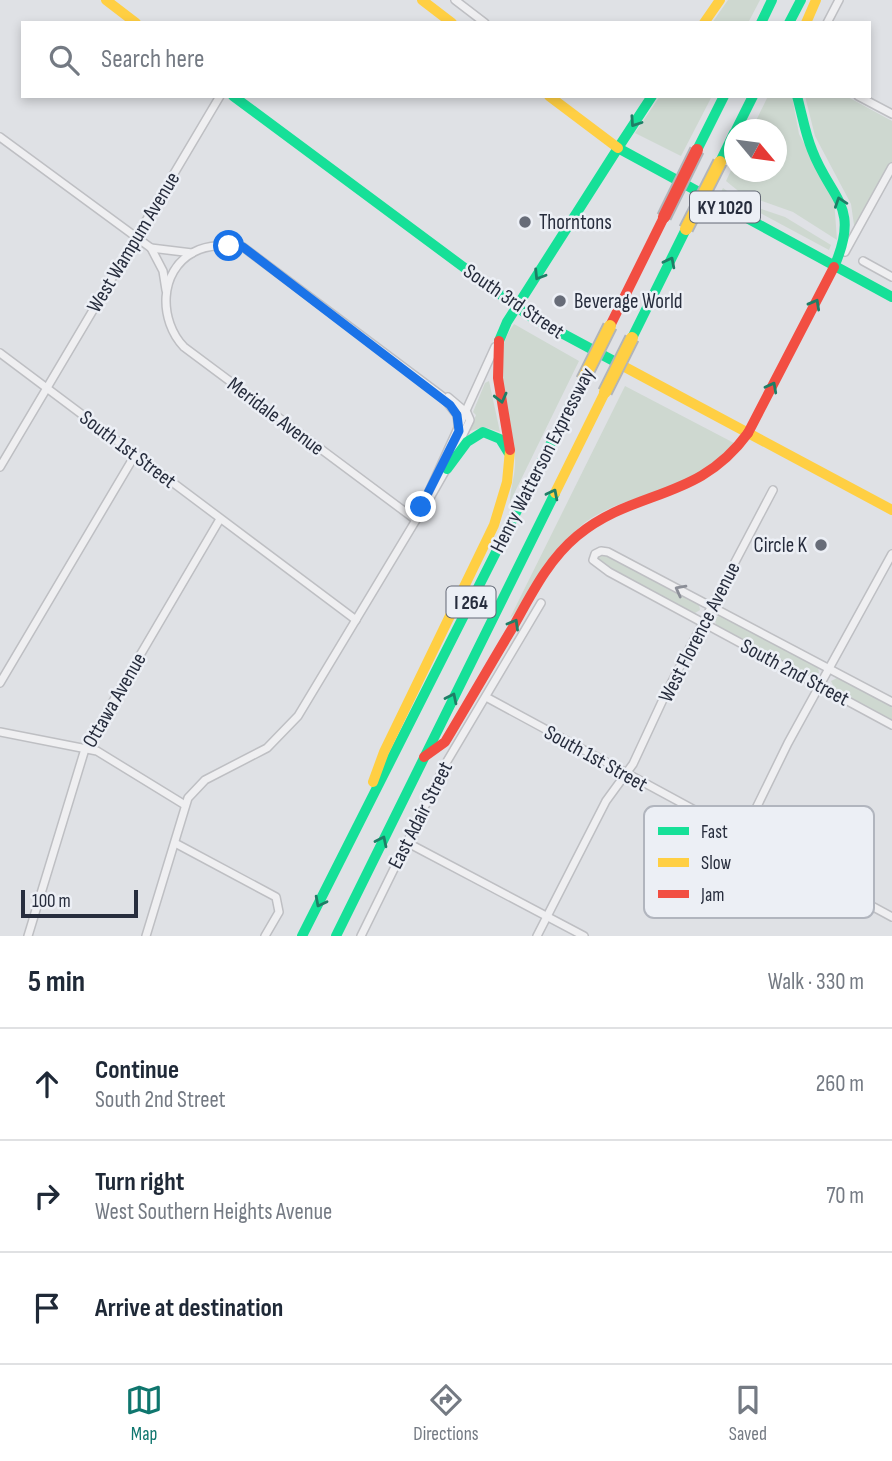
<!DOCTYPE html>
<html lang="en">
<head>
<meta charset="utf-8">
<style>
  :root { --surface:#fff; --page:#f6f6f7; --text:#1f2937; --muted:#747a83; --line:#e0e1e3; --accent:#0f766e }
  body { margin:0; font-family:"Sofia Sans Condensed",sans-serif; background:var(--page); color:var(--text) }
  .compass { position:absolute; left:724px; top:119px; width:63px; height:63px; border-radius:50%; background:var(--surface); box-shadow:0 4px 10px #0003; rotate:119deg }
  .scale { position:absolute; left:21px; bottom:18px; width:117px; box-sizing:border-box; padding-left:7px; border:4px solid #272d3d; border-top:0; font-size:19px; line-height:24px; white-space:nowrap; color:#272d3d; -webkit-text-stroke:5px #eceff5; paint-order:stroke }
  .stop { position:absolute; width:21px; height:21px; margin:-16px; border:5px solid #1a73e8; border-radius:50%; background:#fff }
  .stop.end { background:#1a73e8; border-color:#fff; box-shadow:0 2px 7px #0008 }
  .list { margin:0; padding:0; list-style:none }
  h2 { display:flex; justify-content:space-between; align-items:center; height:91px; margin:0; padding:0 28px; font-size:30px }
  h2 small { font-size:23px; font-weight:400; color:var(--muted) }
  .list li { display:grid; grid-template-columns:46px 1fr auto; gap:21px; align-items:center; box-sizing:border-box; height:112px; padding:0 28px; border-top:2px solid var(--line) }
  .list b { display:block; font-size:26px; white-space:nowrap }
  .list p { margin:0; font-size:23px; white-space:nowrap; color:var(--muted) }
  .list em { font-size:23px; font-style:normal; color:var(--muted) }
  .icon { flex:none; width:38px; height:38px; fill:none; stroke:currentColor; stroke-width:2; stroke-linecap:round; stroke-linejoin:round }
  .map { position:relative; flex:none; width:892px; height:936px; overflow:hidden }
  .search { position:absolute; background:var(--surface); box-shadow:0 4px 10px #0003; left:21px; right:21px; top:21px; height:77px; display:flex; align-items:center; gap:18px; box-sizing:border-box; padding:0 24px; border-radius:0px; color:var(--muted); font-size:26px }
  .sheet { height:427px; background:var(--surface) }
  nav { display:flex; justify-content:space-around; align-items:center; box-sizing:border-box; height:98px; border-top:2px solid var(--line); background:var(--surface); font-size:19px; color:var(--muted) }
  nav a { display:grid; justify-items:center; gap:4px }
  nav .on { color:var(--accent) }
  .map>svg:first-child { display:block }
</style>
</head>
<body>
<div class="map">
<svg width="892" height="936" viewBox="0 0 892 936">
  <rect width="100%" height="100%" fill="#dfe1e5"/>
  <!-- green -->
  <g fill="#ced8d0">
    <polygon points="728,0 760,0 748,23 712,23"/>
    <polygon points="660,96 712,96 681,156 635,133"/>
    <polygon points="768,96 792,96 799,134 834,199 837,240 793,212 742,194 726,181 734,164 734,172 776,172 776,130 752,129"/>
    <polygon points="805,96 846,96 892,121 892,162 855,232 851,204 815,136"/>
    <polygon points="723,188 744,203 785,217 831,245 829,250 721,192"/>
    <path d="M514 324 579 361 510 502C510 489 516 473 515 459 514 417 485 361 514 324Z"/>
    <polygon points="489,381 500,432 484,427 470,431 476,415 473,412 485,383"/>
    <path d="M625 386 734 443C704 490 634 490 590 519 555 542 541 592 510 618Z"/>
    <polygon points="604,555 688,599 699,605 700,610 695,613 683,608 599,562 599,556"/>
    <polygon points="721,615 818,667 819,673 810,677 716,626 715,618"/>
    <polygon points="839,677 892,705 892,721 836,691 831,681"/>
  </g>
  <g fill="none" stroke-linecap="round" stroke-linejoin="round">
    <!-- street casing -->
    <g stroke="#bebfc3" stroke-width="10">
      <g id="street">
        <polyline points="455,0 485,23"/>
        <polyline points="827,23 839,0"/>
        <polyline points="858,96 892,114"/>
        <polyline points="0,137 151,248 192,253"/>
        <polyline points="151,248 163,271 166,290"/>
        <polyline points="845,252 892,167"/>
        <polyline points="863,261 892,277"/>
        <polyline points="0,353 356,620"/>
        <polyline points="448,397 467,413 470,420 456,449"/>
        <polyline points="0,467 220,96"/>
        <polyline points="419,517 448,466"/>
        <path d="M416 520 184 347C159 321 158 271 194 252 209 244 226 245 243 247L442 396 457 415 459 431"/>
        <polyline points="0,683 135,455"/>
        <polyline points="486,697 892,917"/>
        <polyline points="892,702 608,552 601,551 595,554 593,560 609,572 892,725"/>
        <polyline points="0,732 97,751 185,805"/>
        <polyline points="742,837 788,743 892,554"/>
        <polyline points="406,842 584,936"/>
        <polyline points="175,843 276,897 279,912 265,936"/>
        <polyline points="28,936 85,749 220,519"/>
        <polyline points="146,936 188,798 205,780 267,748 298,716 416,520 495,347"/>
        <polyline points="361,936 446,763 541,603"/>
        <polyline points="537,936 606,801 633,764 666,693 773,490"/>
      </g>
    </g>
    <!-- street -->
    <use href="#street" stroke="#efeff1" stroke-width="7"/>
    <!-- fast -->
    <g stroke="#16e098" stroke-width="10">
      <polyline points="761,23 772,0"/>
      <polyline points="789,23 801,0"/>
      <polyline points="233,96 528,315 623,366"/>
      <path d="M797 96C802 114 805 133 812 150 831 200 861 205 834 267"/>
      <polyline points="736,130 753,96"/>
      <polyline points="618,148 652,96"/>
      <polyline points="697,150 724,96"/>
      <polyline points="720,162 734,133"/>
      <polyline points="632,338 686,229"/>
      <polyline points="499,341 507,322 618,148 892,297"/>
      <polyline points="447,469 467,442 483,432 500,439 508,452"/>
      <polyline points="302,936 583,380"/>
      <polyline points="336,936 555,493"/>
    </g>
    <!-- slow -->
    <g stroke="#ffcf43" stroke-width="10">
      <polyline points="106,0 136,23"/>
      <polyline points="422,0 452,23"/>
      <polyline points="704,23 720,0"/>
      <polyline points="806,23 816,0"/>
      <polyline points="549,96 618,148"/>
      <polyline points="623,366 892,510"/>
      <polyline points="555,493 605,392"/>
      <polyline points="373,782 384,752 494,525 507,482 510,450"/>
    </g>
    <!-- jam -->
    <g stroke="#f24e42" stroke-width="10">
      <polyline points="610,326 664,217"/>
      <polyline points="499,341 498,378 510,450"/>
      <polyline points="748,433 834,267"/>
      <path d="M424 757 445 742C468 704 490 665 513 627 531 595 548 560 577 536 635 488 698 502 748 433"/>
    </g>
    <!-- slow-bridge casing -->
    <g stroke="#b1b4b9" stroke-width="16" stroke-linecap="butt">
      <g id="slow-bridge">
        <polyline points="686,229 720,162"/>
        <polyline points="583,380 610,326"/>
        <polyline points="605,392 632,338"/>
      </g>
    </g>
    <!-- jam-bridge casing -->
    <g stroke="#b1b4b9" stroke-width="16" stroke-linecap="butt">
      <polyline id="jam-bridge" points="664,217 697,150"/>
    </g>
    <!-- slow-bridge -->
    <use href="#slow-bridge" stroke="#ffcf43" stroke-width="12"/>
    <!-- jam-bridge -->
    <use href="#jam-bridge" stroke="#f24e42" stroke-width="12"/>
  </g>
  <!-- one-way arrows -->
  <defs><path id="oneway-chevron" d="M-2-3.5L2.5 0L-2 3.5" fill="none" stroke-width="1.6" stroke-linecap="round" stroke-linejoin="round" transform="scale(1.75)"/></defs>
  <g stroke="#1f7e66">
    <use href="#oneway-chevron" transform="translate(635 122) rotate(124)"/>
    <use href="#oneway-chevron" transform="translate(840 202) rotate(-109)"/>
    <use href="#oneway-chevron" transform="translate(670 262) rotate(-63)"/>
    <use href="#oneway-chevron" transform="translate(539 275) rotate(122)"/>
    <use href="#oneway-chevron" transform="translate(815 304) rotate(-61)"/>
    <use href="#oneway-chevron" transform="translate(772 387) rotate(-62)"/>
    <use href="#oneway-chevron" transform="translate(501 398) rotate(76)"/>
    <use href="#oneway-chevron" transform="translate(553 494) rotate(-63)"/>
    <use href="#oneway-chevron" transform="translate(514 624) rotate(-60)"/>
    <use href="#oneway-chevron" transform="translate(452 698) rotate(-64)"/>
    <use href="#oneway-chevron" transform="translate(382 841) rotate(-64)"/>
    <use href="#oneway-chevron" transform="translate(320 902) rotate(117)"/>
  </g>
  <use stroke="#8b8e97" href="#oneway-chevron" transform="translate(680 590) rotate(-152)"/>
  <g fill="none" stroke-linecap="round" stroke-linejoin="round">
    <!-- route -->
    <polyline stroke="#1a73e8" stroke-width="9" points="229,246 243,247 450,405 457,415 459,431 421,507"/>
  </g>
  <!-- markers -->
  <g fill="#676c78" stroke="#eceff5" stroke-width="2.5">
    <circle cx="525" cy="222" r="7"/>
    <circle cx="560" cy="301" r="7"/>
    <circle cx="821" cy="545" r="7"/>
  </g>
  <g text-anchor="middle" stroke-width="5" stroke-linejoin="round" paint-order="stroke">
    <!-- shield labels -->
    <g fill="#eceff5" stroke="#626774" stroke-width="2">
      <rect x="690" y="191.5" width="70" height="31" rx="5"/>
      <rect x="446.5" y="586.5" width="49" height="31" rx="5"/>
    </g>
    <g font-size="19" font-weight="bold" fill="#272d3d">
      <text x="725" y="214">KY 1020</text>
      <text x="471" y="609">I 264</text>
    </g>
    <!-- poi labels -->
    <g font-size="21" fill="#272d3d" stroke="#eceff5" text-anchor="start">
      <text x="539" y="229">Thorntons</text>
      <text x="574" y="308">Beverage World</text>
      <text x="807" y="552" text-anchor="end">Circle K</text>
    </g>
    <!-- street labels -->
    <g font-size="21" fill="#272d3d" stroke="#eceff5">
      <text transform="translate(133 242) rotate(-59)" y="7">West Wampum Avenue</text>
      <text transform="translate(514 301) rotate(34)" y="7">South 3rd Street</text>
      <text transform="translate(276 416) rotate(37)" y="7">Meridale Avenue</text>
      <text transform="translate(128 449) rotate(37)" y="7">South 1st Street</text>
      <text transform="translate(542 460) rotate(-63)" y="7">Henry Watterson Expressway</text>
      <text transform="translate(699 632) rotate(-63)" y="7">West Florence Avenue</text>
      <text transform="translate(795 672) rotate(28)" y="7">South 2nd Street</text>
      <text transform="translate(114 700) rotate(-60)" y="7">Ottawa Avenue</text>
      <text transform="translate(596 758) rotate(29)" y="7">South 1st Street</text>
      <text transform="translate(420 815) rotate(-63)" y="7">East Adair Street</text>
    </g>
  </g>
  <!-- legend -->
  <rect x="644" y="806" width="230" height="112" rx="10" fill="#eceff5" stroke="#b1b5be" stroke-width="2"/>
  <rect x="658" y="827" width="31" height="8" fill="#16e098"/>
  <rect x="658" y="858" width="31" height="9" fill="#ffcf43"/>
  <rect x="658" y="890" width="31" height="8" fill="#f24e42"/>
  <g font-size="19" fill="#272d3d">
    <text x="701" y="838">Fast</text>
    <text x="701" y="869">Slow</text>
    <text x="701" y="901">Jam</text>
  </g>
</svg>
<svg class="compass" viewBox="-18 -18 36 36"><path d="M0-13l5 13h-10z" fill="#e53935"/><path d="M0 13l5-13h-10z" fill="#747a83"/></svg>
<div class="scale">100 m</div>
<div class="stop" style="left:229px;top:246px"></div>
<div class="stop end" style="left:421px;top:507px"></div>
<div class="search"><svg class="icon" aria-label="search" viewBox="0 0 24 24"><circle cx="10" cy="10" r="6"/><path d="M15 15l6 6"/></svg>Search here</div>
</div>
<section class="sheet">
<h2>5 min<small>Walk · 330 m</small></h2>
<ul class="list">
<li><svg class="icon" aria-label="ahead" viewBox="0 0 24 24"><path d="M12 20V5M6 11l6-6 6 6"/></svg><div><b>Continue</b><p>South 2nd Street</p></div><em>260 m</em></li>
<li><svg class="icon" aria-label="right" viewBox="0 0 24 24"><path d="M7 20v-9h11M14 6l5 5-5 5"/></svg><div><b>Turn right</b><p>West Southern Heights Avenue</p></div><em>70 m</em></li>
<li><svg class="icon" aria-label="arrive" viewBox="0 0 24 24"><path d="M6 21V4h12l-3 4 3 4H6"/></svg><div><b>Arrive at destination</b></div></li>
</ul>
</section>
<nav>
<a class="on"><svg class="icon" aria-label="map" viewBox="0 0 24 24"><path d="M3 6l6-2 6 2 6-2v14l-6 2-6-2-6 2zM9 4v14M15 6v14"/></svg>Map</a>
<a><svg class="icon" aria-label="directions" viewBox="0 0 24 24"><path d="M12 3l9 9-9 9-9-9zM9 14v-3h6M13 9l2 2-2 2"/></svg>Directions</a>
<a><svg class="icon" aria-label="saved" viewBox="0 0 24 24"><path d="M7 4h10v16l-5-4-5 4z"/></svg>Saved</a>
</nav>
</body>
</html>
